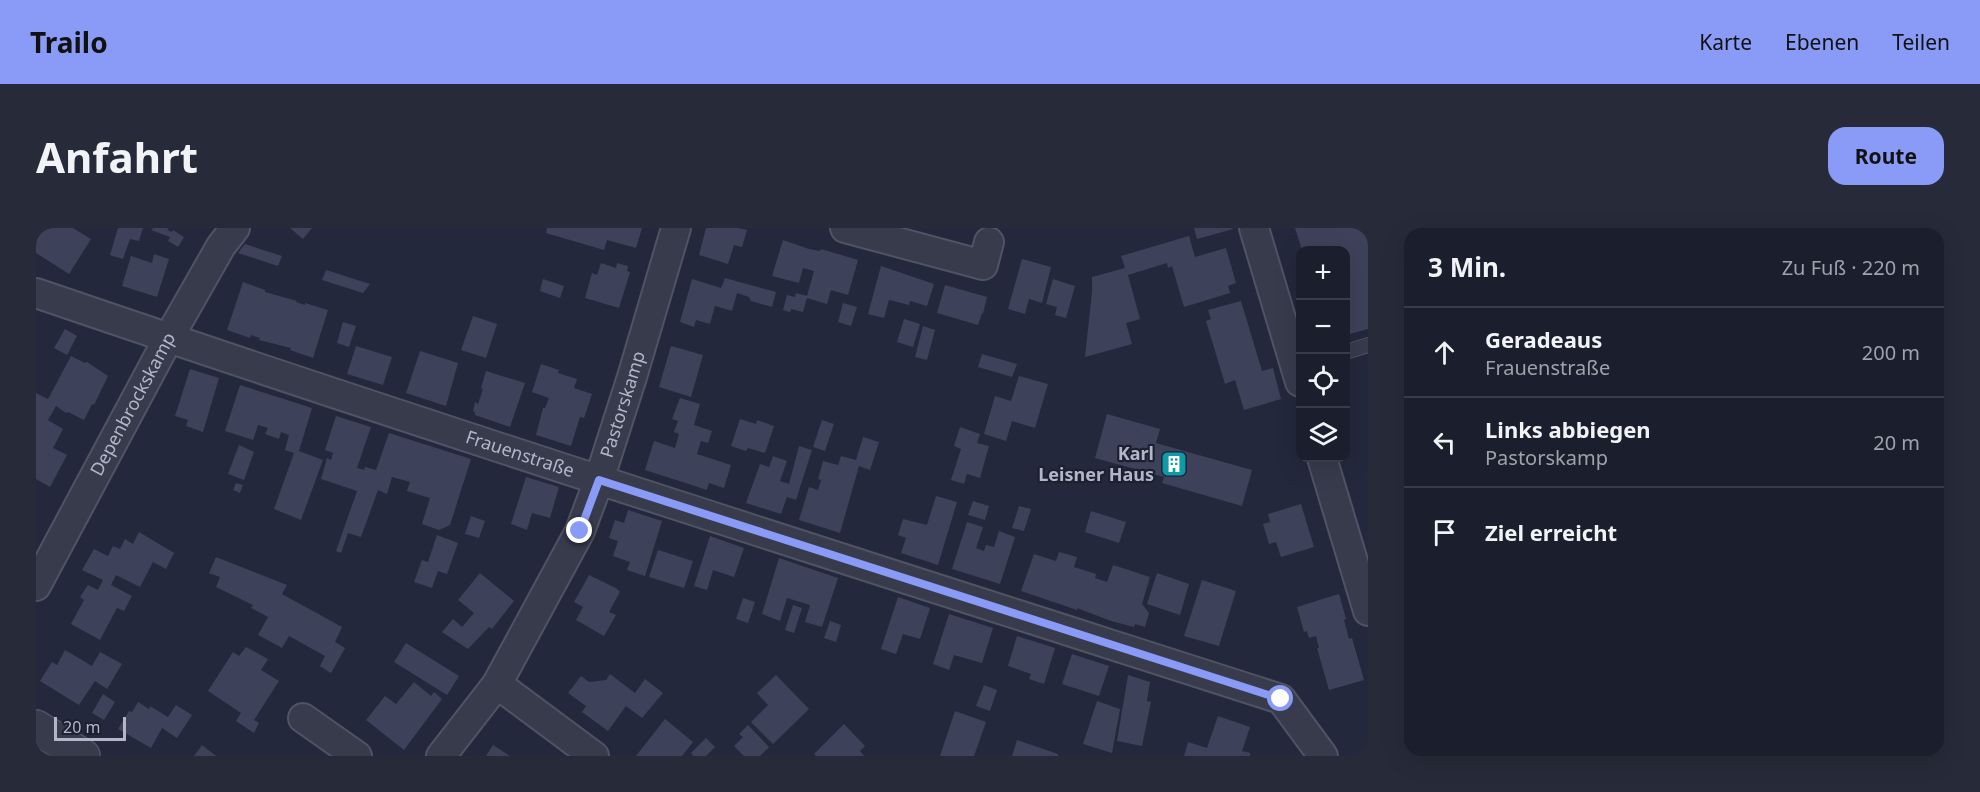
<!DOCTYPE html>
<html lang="de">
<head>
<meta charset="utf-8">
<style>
  :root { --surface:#1a1e2d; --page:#272b39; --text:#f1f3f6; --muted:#9fa2aa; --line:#383c49; --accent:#899bf6 }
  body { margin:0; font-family:"Noto Sans",sans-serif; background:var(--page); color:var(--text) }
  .controls { position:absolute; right:18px; top:18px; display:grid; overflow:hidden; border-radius:12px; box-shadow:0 6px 24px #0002 }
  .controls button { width:54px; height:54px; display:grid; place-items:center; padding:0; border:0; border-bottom:2px solid var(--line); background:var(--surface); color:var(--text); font:30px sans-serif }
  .scale { position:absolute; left:18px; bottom:15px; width:72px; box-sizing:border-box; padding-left:6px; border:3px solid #b3b6c8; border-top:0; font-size:16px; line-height:21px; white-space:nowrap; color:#b3b6c8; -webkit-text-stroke:4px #1c2031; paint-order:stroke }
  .stop { position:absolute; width:18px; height:18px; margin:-14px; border:4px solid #899bf6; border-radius:50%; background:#fff }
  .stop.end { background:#899bf6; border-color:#fff; box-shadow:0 2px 6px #0008 }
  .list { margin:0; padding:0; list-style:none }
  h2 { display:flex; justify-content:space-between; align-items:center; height:78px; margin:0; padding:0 24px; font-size:26px }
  h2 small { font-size:20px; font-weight:400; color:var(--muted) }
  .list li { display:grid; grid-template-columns:39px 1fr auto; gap:18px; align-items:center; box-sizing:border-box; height:90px; padding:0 24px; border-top:2px solid var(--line) }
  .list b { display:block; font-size:22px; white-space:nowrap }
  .list p { margin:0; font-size:20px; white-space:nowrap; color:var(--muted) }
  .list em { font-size:20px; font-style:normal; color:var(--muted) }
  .icon { flex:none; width:33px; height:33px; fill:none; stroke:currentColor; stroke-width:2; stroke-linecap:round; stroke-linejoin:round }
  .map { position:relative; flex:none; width:1332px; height:528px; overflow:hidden; border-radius:18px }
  header { display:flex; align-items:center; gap:36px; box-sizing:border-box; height:84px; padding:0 30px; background:var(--accent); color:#111 }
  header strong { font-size:28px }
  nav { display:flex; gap:33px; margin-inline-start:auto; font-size:21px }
  .intro { display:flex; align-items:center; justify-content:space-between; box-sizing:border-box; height:144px; padding:0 36px }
  h1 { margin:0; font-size:42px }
  .button { padding:15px 27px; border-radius:18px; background:var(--accent); color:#111; font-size:21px; font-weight:700 }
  main { display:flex; gap:36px; padding:0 36px }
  aside { flex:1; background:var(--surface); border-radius:18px; box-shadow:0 6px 24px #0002 }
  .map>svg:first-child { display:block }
</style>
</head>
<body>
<header>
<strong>Trailo</strong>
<nav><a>Karte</a><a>Ebenen</a><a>Teilen</a></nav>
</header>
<div class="intro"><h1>Anfahrt</h1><a class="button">Route</a></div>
<main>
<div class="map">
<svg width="1332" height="528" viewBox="0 0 1332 528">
  <rect width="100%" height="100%" fill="#23283c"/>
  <!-- building -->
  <g fill="#3d425a">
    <polygon points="0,0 37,0 55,11 33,46 0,25"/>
    <polygon points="82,0 107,0 103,13 94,11 87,31 74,27"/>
    <polygon points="117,0 133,0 131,2 136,4 137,2 148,9 142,19 132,13 134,9 115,2"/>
    <polygon points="254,0 276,0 267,11"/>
    <polygon points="511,0 606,0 600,20 571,12 568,22 510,5"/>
    <polygon points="670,0 702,0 711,2 706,19 698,17 692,36 663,27"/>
    <polygon points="1158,0 1196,0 1197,1 1161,11"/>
    <polygon points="1259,0 1332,0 1332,101 1310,107 1310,22 1266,22"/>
    <polygon points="1153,8 1159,29 1190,20 1200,55 1192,58 1194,65 1148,79 1136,38 1132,40 1131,35 1092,47 1104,91 1090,95 1096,116 1049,129 1056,64 1056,49 1089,40 1085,28"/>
    <polygon points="747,12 773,21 784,23 785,21 822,32 812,67 795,62 791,76 771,70 767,84 755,81 754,84 747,82 751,67 759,69 760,65 771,68 778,43 767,40 763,55 736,48"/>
    <polygon points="209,16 246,28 242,38 202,25"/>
    <polygon points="118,26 133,31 121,69 86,58 95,28 116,35"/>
    <polygon points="986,31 1015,39 1006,75 993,71 989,86 972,81"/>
    <polygon points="565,35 580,40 581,35 592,38 591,43 594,44 583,80 549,70 556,45 561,47"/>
    <polygon points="845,38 898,56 891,78 874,73 873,77 853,72 848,90 832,86"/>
    <polygon points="290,42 334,56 327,65 286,52"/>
    <polygon points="689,50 740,64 736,79 715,73 713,69 701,65 696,83 679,78 674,96 660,92 658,99 644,94 656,51 685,60"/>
    <polygon points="507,51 528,58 524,70 504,63"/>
    <polygon points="1017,51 1039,58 1030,90 1019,87 1021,79 1010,76"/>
    <polygon points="207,54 229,62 229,64 261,73 260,74 269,77 269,75 292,82 277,130 254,122 255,120 223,112 224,110 215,107 214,110 191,102"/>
    <polygon points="909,57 951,69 947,86 946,85 942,97 901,85"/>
    <polygon points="1205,73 1226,143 1237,140 1245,171 1208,182 1199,152 1189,156 1170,93 1175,91 1172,82"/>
    <polygon points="807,75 821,79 815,98 802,94"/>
    <polygon points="437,88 461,96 450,130 425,122"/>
    <polygon points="868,91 884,96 877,119 861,114"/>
    <polygon points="307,94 320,98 313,119 301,115"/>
    <polygon points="887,98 899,102 891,132 879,129"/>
    <polygon points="29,101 41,108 31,127 18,120"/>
    <polygon points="320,118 356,129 347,157 311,146"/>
    <polygon points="635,118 667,127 655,169 623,159"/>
    <polygon points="384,123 422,135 410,178 370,165"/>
    <polygon points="946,126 981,136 976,149 942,139"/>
    <polygon points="35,128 49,135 51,134 72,148 58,177 56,176 48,192 32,184 30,185 20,178 12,192 27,201 17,220 31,227 14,259 0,251 0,165 12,171"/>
    <polygon points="505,136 523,142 522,145 541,151 538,160 556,166 548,190 544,189 535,218 500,207 507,180 509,180 513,170 496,164"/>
    <polygon points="154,141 183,150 167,204 150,198 152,192 139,188"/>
    <polygon points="450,143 489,155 474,199 439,187 439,184 437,183 439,174 442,176 447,161 445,160"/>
    <polygon points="983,148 1012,156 999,200 976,193 970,213 948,206 959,168 975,173"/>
    <polygon points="204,157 276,180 263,223 287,232 265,292 238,281 258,225 249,222 253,207 245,204 243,211 229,206 232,200 222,197 217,212 189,203"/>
    <polygon points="644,170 664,176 658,197 676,203 672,215 665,213 661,226 695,237 688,260 673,255 671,262 609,242 618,213 639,220 643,206 638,204 642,193 636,191"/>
    <polygon points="1071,186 1124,201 1120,215 1216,242 1206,278 1126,255 1128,249 1059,230"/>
    <polygon points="300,188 335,199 321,240 328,242 329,239 340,242 353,205 435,231 414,297 403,302 386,296 394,270 371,263 374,254 356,249 351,266 342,262 325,309 312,305 305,325 300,323 321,263 285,251 291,230 295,232 297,225 289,222"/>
    <polygon points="704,191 720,196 721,192 738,198 729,225 712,220 710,223 695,218"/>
    <polygon points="786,192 798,196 789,223 777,219"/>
    <polygon points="924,199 944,206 941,215 953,218 944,250 931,246 928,256 915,252 925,221 918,218"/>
    <polygon points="827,209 843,214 834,242 823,238 804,305 763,292 773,259 782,262 785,252 782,251 787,233 802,237 805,228 820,232"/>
    <polygon points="203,217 218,224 208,252 192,246"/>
    <polygon points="763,218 776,222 760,272 751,269 745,286 710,275 724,236 733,239 737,228 751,233 744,253 753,256"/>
    <polygon points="490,249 523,259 514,290 496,285 491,302 475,296"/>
    <polygon points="200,255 207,257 204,265 197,262"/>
    <polygon points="900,268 921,274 902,337 865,325 870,310 862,307 867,291 891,297"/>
    <polygon points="937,273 953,278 949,292 932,287"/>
    <polygon points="1265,276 1278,319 1245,329 1240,314 1233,316 1227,296 1234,294 1232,286"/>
    <polygon points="983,278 995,281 988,303 976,300"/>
    <polygon points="592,282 626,293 609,348 591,342 594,334 577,328 582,313 573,310 579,292 588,295"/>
    <polygon points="1055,283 1090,294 1083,315 1049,304"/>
    <polygon points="435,288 449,293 443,310 429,306"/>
    <polygon points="931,294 947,299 940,320 948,323 950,317 958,319 963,303 979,309 964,356 916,341"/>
    <polygon points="103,304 138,325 130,341 117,334 104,359 80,347 75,357 96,368 88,383 81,380 64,412 35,396 48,372 44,369 52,357 62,362 67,352 46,342 58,321 72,328 77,318 84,321 89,311 97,316"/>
    <polygon points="401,307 422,315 411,346 402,343 396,360 378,354 386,332 392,334"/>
    <polygon points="674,308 708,320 698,349 677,342 671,362 658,358"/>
    <polygon points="622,322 657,333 648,360 613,349"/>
    <polygon points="1023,324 1041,329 1038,339 1060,346 1059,350 1071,354 1077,337 1114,349 1106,376 1113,385 1109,399 1099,396 1098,399 1075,393 1041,380 1041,382 985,363 998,326 1020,333"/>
    <polygon points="180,329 251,357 246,366 306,399 299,414 309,420 295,445 284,438 289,428 253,408 246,420 222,407 232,389 215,380 217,377 180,359 184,349 173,345"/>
    <polygon points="743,330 802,350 786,399 769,394 774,377 751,370 744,393 726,386"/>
    <polygon points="444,345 478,373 456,401 453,399 432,421 406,404 417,391 426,399 438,385 422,372"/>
    <polygon points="1121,345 1153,356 1144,387 1111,376"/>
    <polygon points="553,347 580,360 584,364 573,384 580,387 568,408 540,392 547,379 538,374"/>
    <polygon points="1166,352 1200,363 1183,418 1148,408"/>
    <polygon points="1303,366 1310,391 1308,392 1313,411 1316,410 1328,452 1293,462 1281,420 1283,420 1280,408 1273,410 1271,403 1268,404 1261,379"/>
    <polygon points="862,369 894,380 884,411 867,406 860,426 845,421"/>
    <polygon points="707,370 719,374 712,395 700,391"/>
    <polygon points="757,377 766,380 758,405 749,402"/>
    <polygon points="913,386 957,400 946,435 918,427 913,442 897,436"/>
    <polygon points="794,393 805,397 800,414 788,410"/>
    <polygon points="981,408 1019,420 1008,456 993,451 995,446 972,438"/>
    <polygon points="370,415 423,448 411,467 358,434"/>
    <polygon points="210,419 232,431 225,442 243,453 218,492 223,495 218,505 200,493 205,485 172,463 197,424 203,428"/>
    <polygon points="29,422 56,438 64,424 86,436 71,461 59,453 43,477 4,453 16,434 21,437"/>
    <polygon points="1036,426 1073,438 1063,468 1026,456"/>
    <polygon points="574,446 599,465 609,451 627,465 606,490 590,478 572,503 546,484 550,478 532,465 545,448 553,454 570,452"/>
    <polygon points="740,447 773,481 737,516 715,494 732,477 721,465"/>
    <polygon points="1092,447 1114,454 1111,473 1115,474 1106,518 1081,513"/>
    <polygon points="378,454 395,468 398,464 406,471 368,522 330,492 349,468 360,476"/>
    <polygon points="948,457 961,462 954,483 940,478"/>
    <polygon points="67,466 79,474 68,492 56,485"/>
    <polygon points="1061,473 1084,481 1076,525 1047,516"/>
    <polygon points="102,474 113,481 114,478 132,489 140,477 156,487 141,510 126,500 115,520 82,501 93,483 96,484"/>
    <polygon points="919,483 950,494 938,528 904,528"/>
    <polygon points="1182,488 1214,499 1206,523 1214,525 1214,528 1148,528 1152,514 1171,520"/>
    <polygon points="629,491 657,514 646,528 600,528"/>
    <polygon points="808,496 829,518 824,523 828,528 780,528 778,526"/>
    <polygon points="712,497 733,519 724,528 708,528 698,518 707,509 703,506"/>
    <polygon points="670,510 679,519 670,528 657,528 655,525"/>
    <polygon points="981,512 1022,526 1022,528 976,528"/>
    <polygon points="166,517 180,528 158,528"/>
    <polygon points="457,517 474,528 450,528"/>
  </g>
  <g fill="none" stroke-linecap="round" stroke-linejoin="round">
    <!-- service casing -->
    <g stroke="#4f5364" stroke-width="16">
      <polyline id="service" points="1310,124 1332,117"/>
    </g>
    <!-- minor casing -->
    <g stroke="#4f5364" stroke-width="32">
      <g id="minor">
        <polyline points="809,0 947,37 953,14"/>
        <polyline points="1218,0 1264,154"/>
        <path id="s1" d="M0 65C413 206 830 338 1245 471L1287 528"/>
        <polyline points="1286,230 1332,383"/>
        <path id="s2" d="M0 358 132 111 185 18 199 0"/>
        <polyline points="461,456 558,528"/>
        <polyline points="267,490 321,528"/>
        <path id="s3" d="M405 528 461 456 544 303 563 252 596 149 640 0"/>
      </g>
    </g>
    <!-- tertiary casing -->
    <g stroke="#4f5364" stroke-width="36">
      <polyline id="tertiary" points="0,499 47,528"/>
    </g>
    <!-- service -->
    <use href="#service" stroke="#373b4c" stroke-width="14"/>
    <!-- minor -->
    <use href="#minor" stroke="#373b4c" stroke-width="28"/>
    <!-- tertiary -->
    <use href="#tertiary" stroke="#373b4c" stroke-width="33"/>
  </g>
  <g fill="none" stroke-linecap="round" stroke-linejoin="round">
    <!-- route -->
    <polyline stroke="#899bf6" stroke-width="8" points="544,303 563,252 1245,471"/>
  </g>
  <!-- icons -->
  <defs>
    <g id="building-square" transform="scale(1.35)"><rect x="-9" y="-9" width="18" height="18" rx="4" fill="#0f9aa8" stroke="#1c2031"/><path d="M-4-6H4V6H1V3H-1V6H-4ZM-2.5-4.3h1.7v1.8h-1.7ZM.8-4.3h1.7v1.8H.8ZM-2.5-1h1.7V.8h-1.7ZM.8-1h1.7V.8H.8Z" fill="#fff"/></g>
  </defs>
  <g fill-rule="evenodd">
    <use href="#building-square" x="1138" y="236"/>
  </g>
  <g text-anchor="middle" stroke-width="4.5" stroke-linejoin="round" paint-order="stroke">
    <!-- street labels -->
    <g font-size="18" fill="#b3b6c8" stroke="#1c2031">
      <text dy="6" stroke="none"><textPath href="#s3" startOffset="399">Pastorskamp</textPath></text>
      <text dy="6" stroke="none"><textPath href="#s2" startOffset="206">Depenbrockskamp</textPath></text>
      <text dy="6" stroke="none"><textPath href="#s1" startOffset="510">Frauenstraße</textPath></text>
    </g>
    <!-- poi labels -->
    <g font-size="18" font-weight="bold" fill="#b3b6c8" stroke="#1c2031" text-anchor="end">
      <text x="1118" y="232">Karl<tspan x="1118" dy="21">Leisner Haus</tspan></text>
    </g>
  </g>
</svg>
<div class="controls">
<button>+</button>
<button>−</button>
<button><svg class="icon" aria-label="locate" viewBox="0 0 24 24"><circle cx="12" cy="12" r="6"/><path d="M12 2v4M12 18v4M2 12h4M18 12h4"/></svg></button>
<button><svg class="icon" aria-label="layers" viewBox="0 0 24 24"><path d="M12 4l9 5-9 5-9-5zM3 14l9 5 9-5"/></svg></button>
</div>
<div class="scale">20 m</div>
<div class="stop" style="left:1245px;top:471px"></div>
<div class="stop end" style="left:544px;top:303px"></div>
</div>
<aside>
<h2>3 Min.<small>Zu Fuß · 220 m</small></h2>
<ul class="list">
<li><svg class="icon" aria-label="ahead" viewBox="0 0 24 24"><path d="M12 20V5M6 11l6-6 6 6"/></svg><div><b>Geradeaus</b><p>Frauenstraße</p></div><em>200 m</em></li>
<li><svg class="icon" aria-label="left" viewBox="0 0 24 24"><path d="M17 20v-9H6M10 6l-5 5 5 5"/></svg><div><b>Links abbiegen</b><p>Pastorskamp</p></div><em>20 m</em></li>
<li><svg class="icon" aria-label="arrive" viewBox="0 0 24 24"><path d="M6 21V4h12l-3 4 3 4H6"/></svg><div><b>Ziel erreicht</b></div></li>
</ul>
</aside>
</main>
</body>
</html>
